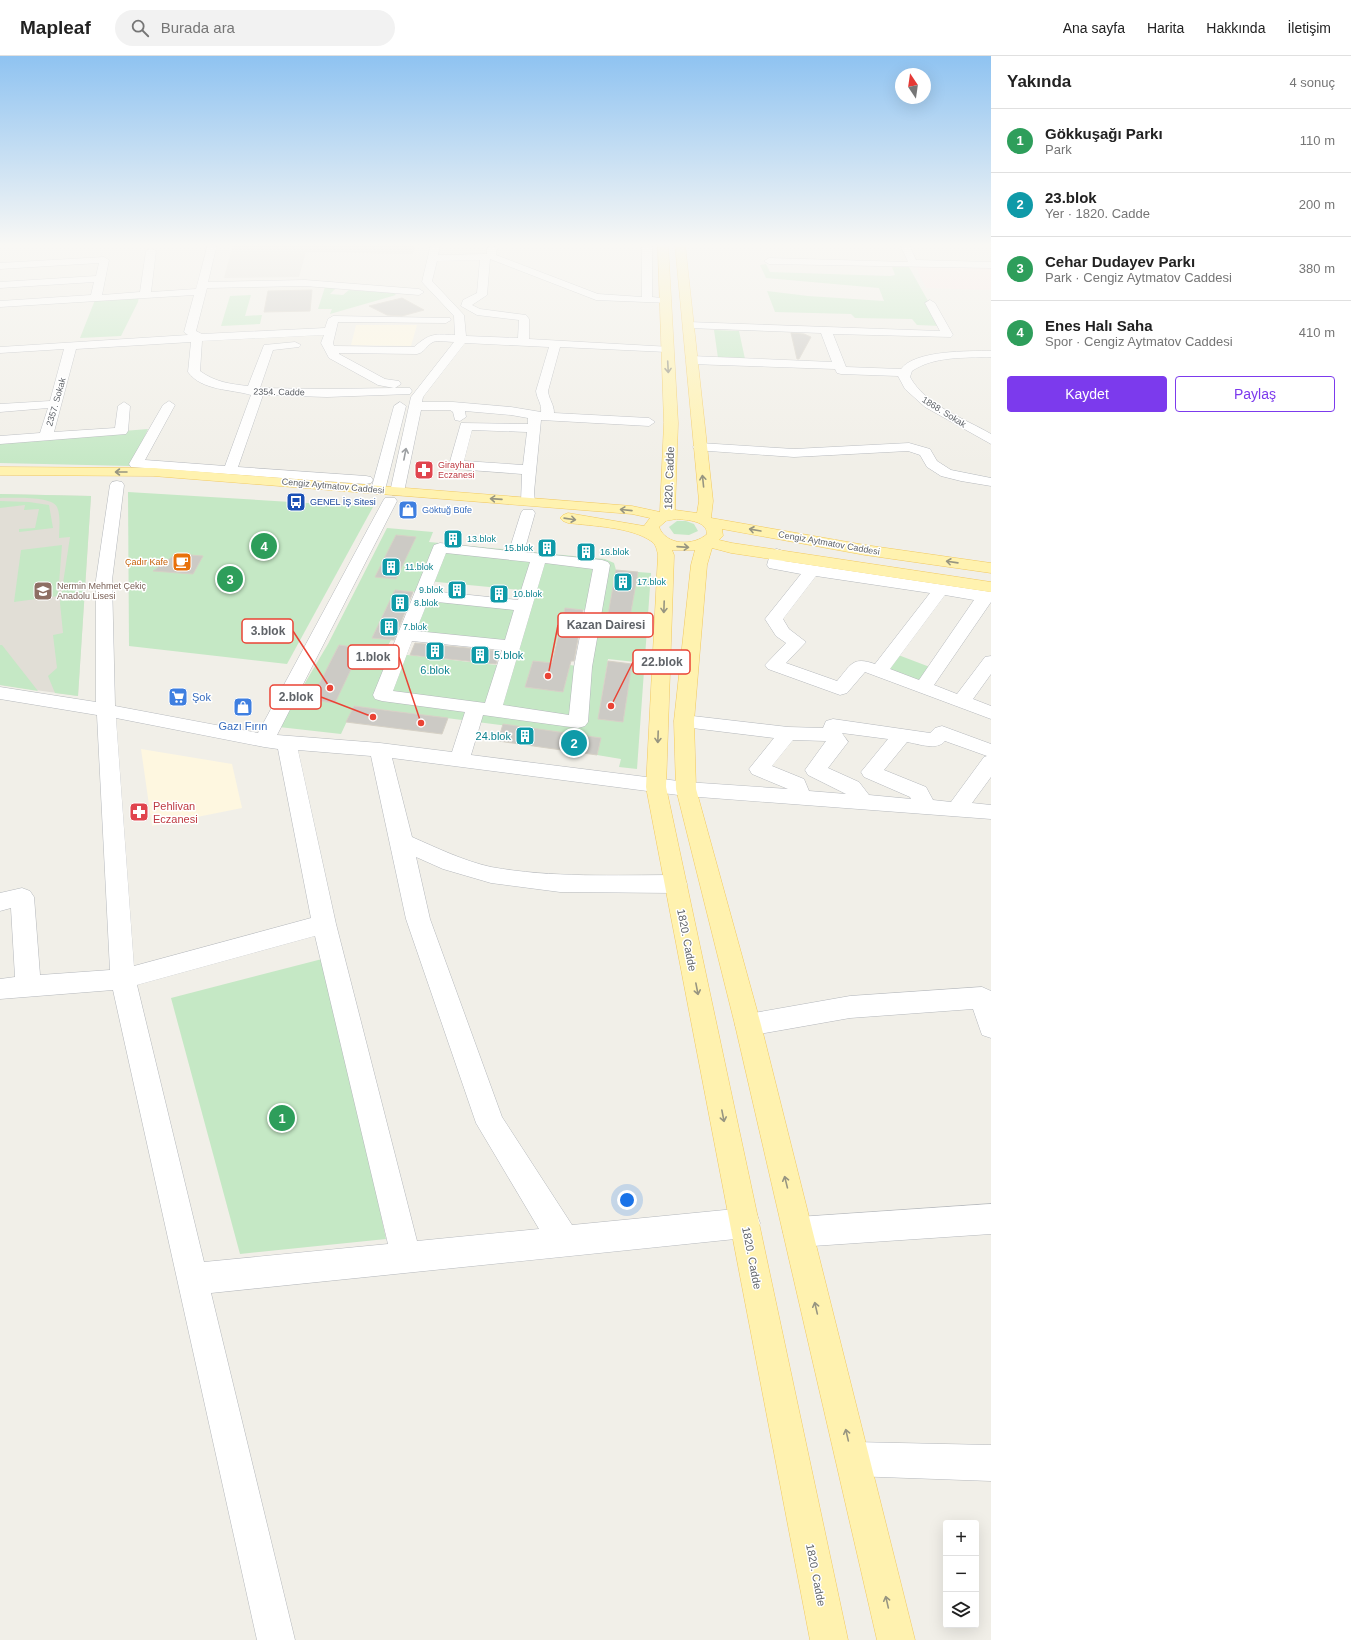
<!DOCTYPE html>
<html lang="tr">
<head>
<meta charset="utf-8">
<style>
  :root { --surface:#fff; --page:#f2f2f2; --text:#222; --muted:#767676; --line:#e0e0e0; --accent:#7c3aed }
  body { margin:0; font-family:Arial,sans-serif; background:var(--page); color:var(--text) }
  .controls { position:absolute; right:12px; bottom:12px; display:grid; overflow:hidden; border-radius:4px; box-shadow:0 4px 16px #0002 }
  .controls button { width:36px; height:36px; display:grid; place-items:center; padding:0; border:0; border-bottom:1px solid var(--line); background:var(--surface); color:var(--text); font:20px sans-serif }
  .compass { position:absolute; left:895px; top:12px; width:36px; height:36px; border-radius:50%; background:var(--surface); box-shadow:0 4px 16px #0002; rotate:347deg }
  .you { position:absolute; left:627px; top:1144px; width:14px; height:14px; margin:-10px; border:3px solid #fff; border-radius:50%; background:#1a73e8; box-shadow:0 0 0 6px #1a73e833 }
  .badge { display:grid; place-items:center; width:26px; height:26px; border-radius:50%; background:var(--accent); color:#fff; font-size:13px; font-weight:700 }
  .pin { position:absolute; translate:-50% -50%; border:2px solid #fff; box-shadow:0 1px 4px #0006 }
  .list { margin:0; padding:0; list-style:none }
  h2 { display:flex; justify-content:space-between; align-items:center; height:52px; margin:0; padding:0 16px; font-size:17px }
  h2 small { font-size:13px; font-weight:400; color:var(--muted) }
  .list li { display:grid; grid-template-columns:26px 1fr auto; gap:12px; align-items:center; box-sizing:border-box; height:64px; padding:0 16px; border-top:1px solid var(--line) }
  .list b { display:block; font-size:15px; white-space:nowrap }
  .list p { margin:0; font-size:13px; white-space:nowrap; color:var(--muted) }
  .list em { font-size:13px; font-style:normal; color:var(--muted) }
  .actions { display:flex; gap:8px; padding:12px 16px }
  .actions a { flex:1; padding:9px 0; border:1px solid var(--accent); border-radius:4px; text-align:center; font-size:14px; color:var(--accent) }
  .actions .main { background:var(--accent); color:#fff }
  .icon { flex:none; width:22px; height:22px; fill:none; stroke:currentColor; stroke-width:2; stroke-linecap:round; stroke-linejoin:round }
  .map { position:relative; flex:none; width:991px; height:1584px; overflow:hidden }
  header { display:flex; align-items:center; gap:24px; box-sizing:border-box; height:56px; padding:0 20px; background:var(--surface); border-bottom:1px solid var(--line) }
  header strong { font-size:19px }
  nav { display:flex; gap:22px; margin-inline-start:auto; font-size:14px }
  .search { width:280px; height:36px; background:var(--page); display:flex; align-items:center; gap:10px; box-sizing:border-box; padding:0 14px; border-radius:22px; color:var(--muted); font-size:15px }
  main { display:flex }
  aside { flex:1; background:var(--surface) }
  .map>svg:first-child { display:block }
</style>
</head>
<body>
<header>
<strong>Mapleaf</strong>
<div class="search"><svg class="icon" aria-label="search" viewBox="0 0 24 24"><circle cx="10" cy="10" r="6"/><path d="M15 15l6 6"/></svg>Burada ara</div>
<nav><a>Ana sayfa</a><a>Harita</a><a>Hakkında</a><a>İletişim</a></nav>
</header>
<main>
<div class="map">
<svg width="991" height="1584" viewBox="0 0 991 1584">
  <rect width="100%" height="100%" fill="#f1efe8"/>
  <!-- commercial -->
  <g fill="#fef7e0">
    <polygon points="356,269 417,269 411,290 351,289"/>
    <polygon points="141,693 232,708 242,752 152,770"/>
  </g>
  <!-- education -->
  <g fill="#e1ded6">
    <polygon points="233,188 415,188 413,198 306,196 299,221 224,222"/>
    <polygon points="0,438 91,440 78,640 0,629"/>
  </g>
  <!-- medical -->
  <polygon fill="#fce8e6" points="914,208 991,211 991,234 926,232"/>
  <!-- green -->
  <g fill="#c5e8c5" fill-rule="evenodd">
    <polygon points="766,208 770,216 890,220 895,219 892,211 909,211 942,270 917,269 912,263 855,262 851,258 775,256 767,235 808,240 884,245 879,232 766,222 760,209"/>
    <polygon points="325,231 336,232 330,238 343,239 349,234 394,237 396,239 330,258 332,253 318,253"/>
    <polygon points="251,239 245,260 262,259 260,268 221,270 230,240"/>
    <polygon points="139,241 138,246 121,280 80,282 95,244"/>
    <polygon points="714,274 739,275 745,303 718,302"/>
    <polygon points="148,373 131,410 0,407 0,385"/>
    <polygon points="128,436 373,451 287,608 129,590"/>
    <path d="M0 438 91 440 78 640 55 637 48 620 57 612 53 579 63 577 60 547 70 481 59 482C59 473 61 460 57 451 52 440 12 442 0 442Z"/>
    <polygon points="0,445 29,446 49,449 53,472 19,476 19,473 35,472 39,453 24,454 25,449 0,452"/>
    <polygon points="677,465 686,465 694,468 698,475 689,479 674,478 669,471"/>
    <path d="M387 472 433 476 429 486 605 503 614 507 616 514 608 559 630 561 638 516 651 517 637 713 619 711 621 703 597 699 601 682 354 650 341 678 279 671 328 588ZM427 525 521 534 524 550 421 539ZM395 534 416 536 406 579 512 590 505 610 399 598 400 593 387 591 391 584 372 582ZM565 552 594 555 583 611 570 609 563 636 525 631 533 605 551 607ZM339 589 361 592 334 647 311 644ZM608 603 635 606 632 608 623 666 598 663Z"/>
    <polygon points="62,489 58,540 14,546 21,494"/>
    <polygon points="0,589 2,589 38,635 0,629"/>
    <polygon points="893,597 935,613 923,632 879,615"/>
    <polygon points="326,902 386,1183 240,1198 171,942"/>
  </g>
  <!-- building -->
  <g fill="#cccac5" stroke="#d6d1c6">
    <polygon points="312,234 310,255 264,256 268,235"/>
    <polygon points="402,242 424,254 402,260 387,259 369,250"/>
    <polygon points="791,277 804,278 811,281 799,303 797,303"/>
    <polygon points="396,479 416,481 396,523 375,521"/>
    <polygon points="176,498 203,500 193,518 153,515"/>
    <polygon points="616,514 638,516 630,561 608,559"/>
    <polygon points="395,534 413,536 394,584 372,582"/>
    <polygon points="565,552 583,554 574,605 571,605 563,636 525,631 533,605 552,607"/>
    <polygon points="415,587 500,595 496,608 410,599"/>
    <polygon points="339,589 361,592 335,647 311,644"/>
    <polygon points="608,605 632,608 623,666 598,663"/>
    <polygon points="354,650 391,655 448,662 442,678 346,666"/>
    <polygon points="503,668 601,682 597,699 498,685"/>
  </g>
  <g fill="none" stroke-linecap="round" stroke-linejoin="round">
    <!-- minor casing -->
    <g stroke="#b5b8bc" stroke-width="1">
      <g id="minor">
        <path d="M208 188H217L208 226 305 224 419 233 424 236 419 239 305 230 207 232 196 275 202 278 325 272 328 263 333 260 450 262 451 264 446 267 338 266 333 287 334 290 414 291C430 277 434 278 455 279L454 260 422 226 431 188H440L438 199 487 198V192L492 189 497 192 496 199 598 238 642 241V188H652V241L670 243 671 245 670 247 596 244 490 203 487 239 472 249 480 253 526 259 529 263V283L671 291 673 293 671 295 667 296 560 291 548 335C549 344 554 348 554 357L649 362 655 366 649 370 541 364 534 436 535 446 533 449H523L521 446 522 418 456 413 451 412 449 409 461 367 528 368V362L511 359 465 355 466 361 460 365 455 364 453 356 450 354H421L404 436 402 439H392L390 436 411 341 454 286C448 286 438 284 433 286 427 289 424 297 417 298L339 297V298L385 323 399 325 401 328 395 332H410L412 335 410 338 327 341 263 339 238 411 366 420 371 421 373 424 371 427 366 428 131 411 129 408 163 349 169 345 175 349 145 404 225 410 251 339C231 333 202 335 188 316L191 286 76 293 54 376 115 372 118 350 124 346 130 350 128 375 126 378 0 388V380L40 377 48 352 0 356V348L50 345 64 293 0 297V291L188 279 184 276 194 239 0 251V245L91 239 94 226 0 232V226L96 220 99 207 0 213V207L104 201 109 204 102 239 140 236 146 195 151 192 156 195 151 236 196 233ZM480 204 477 237 463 244 461 250 477 259 519 264 518 282 466 280 464 259 432 225 437 205ZM324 279 321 287 329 302 378 329 394 332 327 333 260 332 273 294 299 291 301 289 295 286 264 289 248 330C230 328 215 326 200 315L202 285ZM465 287 549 291 536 335C537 343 542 348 541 356L511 351 453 346H422L423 341ZM472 374 527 376 523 409 464 405Z"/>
        <polygon points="900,188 909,188 916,204 991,206 991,212 769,208 764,205 769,202 908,206"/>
        <path d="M930 244 935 247 953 279 951 281 833 278 846 311 901 313C915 294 969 295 991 295V301C965 302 934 300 912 315L910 321C926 350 964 362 991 378V388L925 351 905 333 898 320 841 318 837 317 835 313 691 308 685 304 691 300 832 306 821 277 688 272 683 269 688 266 940 275 925 247Z"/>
        <polygon points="400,346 406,350 385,434 383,437 373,437 371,434 394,350"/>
        <polygon points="700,387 794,393 909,387 930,393 937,405 951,414 991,422 991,430 961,425 941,420 927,411 920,399 908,395 794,401 695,394 693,391 695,388"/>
        <path d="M117 425 122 426 124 429 112 524 115 650 258 677 383 445 385 442H395L397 445 277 679 380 687 452 696 465 656 382 645 375 643 373 639 434 489 440 487 509 495 521 457 523 454H533L535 457 524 496 602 504 608 506 610 509 592 611 588 666 585 670 578 672 483 659 471 699 686 726 788 733 752 718 749 713 774 682 684 671 677 669 674 665 677 661 684 659 788 671 823 672 826 665 833 663 930 677 935 672 942 670 991 688V721L972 747 991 749V763L686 740 392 702 412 781C437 792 464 805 491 811 552 822 615 819 676 819L684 822 687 828 684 834 676 837 560 836 491 827 443 813 416 801 430 863 502 1061 572 1169 745 1152 756 1156 760 1167 756 1178 745 1182 211 1237 295 1584H257L113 934 0 943V923L15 921 11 852 0 855V837L22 832 30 835 34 841 40 919 110 914 97 659 0 643V631L96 646V524L110 429 112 426ZM446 497 530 506 518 544 431 535ZM545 507 593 513 574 611 569 659 503 649ZM428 545 514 554 505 584 416 575ZM412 585 502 594 485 647 393 635ZM116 662 264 691 278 693 311 862 134 910ZM842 677 888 683 861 716 864 721 910 741 911 743 869 739 859 726 828 712 848 686ZM793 684 826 685 805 714 808 719 846 738 809 735 804 723 772 710ZM945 685 987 700 984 701 951 746 933 744 926 731 884 714 907 686C919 688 937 695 945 685ZM298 694 371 700 406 863 476 1067 539 1173 417 1185 336 868ZM315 880 388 1188 204 1206 137 929Z"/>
        <path d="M777 493 783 495 785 498 784 505 991 536V546L934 629 957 638 985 601 991 600V618L973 643 991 650V663L865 616 847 637 840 639 768 613 765 609 786 587 776 580 765 563 801 518 769 512 767 509 771 495ZM816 520 930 537 875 608C852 600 851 609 837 625L786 607 806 586 789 573 783 563ZM945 539 974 544 919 624 890 613Z"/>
        <polygon points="982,931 991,935 991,982 982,979 973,953 850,962 748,980 739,977 735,969 739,961 748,958 850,940"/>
        <polygon points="991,1148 991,1178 798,1191 787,1187 783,1176 787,1165 798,1161"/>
        <polygon points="853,1386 991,1389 991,1425 853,1420 841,1415 836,1403 841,1391"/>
      </g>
    </g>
    <!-- major casing -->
    <g stroke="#f2c960" stroke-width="1">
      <path id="major" d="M658 188H668L678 367 675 454 697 457 699 445 675 188H685L713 445 711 462 865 489 991 507V517L865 499 722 473 723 480 719 484 732 487 991 526V536L731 497 712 492 707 509 694 665 696 733 761 969 915 1584H877L735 969 676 733 674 665 691 509 695 494H672L674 499 666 731 848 1584H810L646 731 658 499C657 494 656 488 651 485 631 471 592 470 568 467L563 465 560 462 563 459 568 457 644 470 650 462 632 458 153 420 0 419V411L153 412 632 450 660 456 664 367ZM677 463C688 464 707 465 707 478 694 490 666 490 659 471L666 465Z"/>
    </g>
    <!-- minor -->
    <use href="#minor" fill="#fff" fill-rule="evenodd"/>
    <!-- major -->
    <use href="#major" fill="#fff2af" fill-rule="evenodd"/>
  </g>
  <!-- one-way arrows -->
  <defs><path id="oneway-shaft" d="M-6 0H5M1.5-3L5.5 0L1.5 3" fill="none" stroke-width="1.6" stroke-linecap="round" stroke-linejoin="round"/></defs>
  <g stroke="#979581">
    <use href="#oneway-shaft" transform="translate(668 311) rotate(87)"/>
    <use href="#oneway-shaft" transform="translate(121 416) rotate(-180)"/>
    <use href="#oneway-shaft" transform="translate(703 425) rotate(-96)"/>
    <use href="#oneway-shaft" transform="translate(496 443) rotate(-176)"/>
    <use href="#oneway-shaft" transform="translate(626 454) rotate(-174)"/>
    <use href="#oneway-shaft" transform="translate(570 463) rotate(8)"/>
    <use href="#oneway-shaft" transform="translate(755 474) rotate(-170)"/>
    <use href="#oneway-shaft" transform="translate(683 491) rotate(4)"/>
    <use href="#oneway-shaft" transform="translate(952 506) rotate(-172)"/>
    <use href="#oneway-shaft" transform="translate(664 551) rotate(92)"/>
    <use href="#oneway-shaft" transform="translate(658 681) rotate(92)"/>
    <use href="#oneway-shaft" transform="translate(697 933) rotate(79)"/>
    <use href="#oneway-shaft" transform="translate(723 1060) rotate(79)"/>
    <use href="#oneway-shaft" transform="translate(786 1126) rotate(-104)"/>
    <use href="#oneway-shaft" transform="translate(816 1252) rotate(-103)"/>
    <use href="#oneway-shaft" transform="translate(847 1379) rotate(-103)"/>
    <use href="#oneway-shaft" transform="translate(887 1546) rotate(-103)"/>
  </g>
  <use stroke="#979a9d" href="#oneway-shaft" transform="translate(405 398) rotate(-79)"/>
  <!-- sky -->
  <linearGradient id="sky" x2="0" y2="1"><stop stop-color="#8fc3f1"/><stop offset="0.46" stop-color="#f9f8f5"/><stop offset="1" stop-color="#f9f8f5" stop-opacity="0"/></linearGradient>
  <rect width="991" height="410" fill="url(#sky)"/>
  <!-- icons -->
  <defs>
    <g id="pharmacy-square" transform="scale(1)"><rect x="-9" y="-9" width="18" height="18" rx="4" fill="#e0444e" stroke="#fff"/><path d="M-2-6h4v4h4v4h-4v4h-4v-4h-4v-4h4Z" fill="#fff"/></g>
    <g id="bus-square" transform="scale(1)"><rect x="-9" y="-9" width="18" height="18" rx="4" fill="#1a4fb4" stroke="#fff"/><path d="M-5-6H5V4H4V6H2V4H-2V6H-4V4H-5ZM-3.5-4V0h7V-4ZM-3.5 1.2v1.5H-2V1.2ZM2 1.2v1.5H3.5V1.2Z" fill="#fff"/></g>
    <g id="shop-square" transform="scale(1)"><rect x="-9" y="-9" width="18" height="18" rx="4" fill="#3f7fe0" stroke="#fff"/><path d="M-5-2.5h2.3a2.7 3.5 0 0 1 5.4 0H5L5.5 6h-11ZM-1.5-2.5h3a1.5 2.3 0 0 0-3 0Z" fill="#fff"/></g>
    <g id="building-square" transform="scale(1)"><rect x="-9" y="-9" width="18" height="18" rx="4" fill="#0f9aa8" stroke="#fff"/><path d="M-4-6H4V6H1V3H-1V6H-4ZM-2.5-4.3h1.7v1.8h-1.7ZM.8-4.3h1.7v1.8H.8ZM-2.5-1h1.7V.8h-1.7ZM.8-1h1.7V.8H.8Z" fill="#fff"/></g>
    <g id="cafe-square" transform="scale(1)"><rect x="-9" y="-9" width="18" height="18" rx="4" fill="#e8710a" stroke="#fff"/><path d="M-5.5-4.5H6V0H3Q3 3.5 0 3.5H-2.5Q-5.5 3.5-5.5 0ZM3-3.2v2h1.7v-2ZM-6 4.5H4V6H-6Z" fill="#fff"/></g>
    <g id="school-square" transform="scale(1)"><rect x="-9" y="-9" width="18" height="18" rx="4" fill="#8d6e63" stroke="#fff"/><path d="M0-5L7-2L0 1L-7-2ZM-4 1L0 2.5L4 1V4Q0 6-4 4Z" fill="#fff"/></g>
    <g id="supermarket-square" transform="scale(1)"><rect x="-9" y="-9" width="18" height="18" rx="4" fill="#3f7fe0" stroke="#fff"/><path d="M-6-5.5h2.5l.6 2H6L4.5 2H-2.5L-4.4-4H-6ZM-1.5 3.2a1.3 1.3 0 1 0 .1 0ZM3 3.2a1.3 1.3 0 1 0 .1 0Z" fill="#fff"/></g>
  </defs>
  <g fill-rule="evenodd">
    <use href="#pharmacy-square" x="424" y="414"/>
    <use href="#bus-square" x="296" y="446"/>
    <use href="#shop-square" x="408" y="454"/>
    <use href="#building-square" x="453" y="483"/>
    <use href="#building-square" x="547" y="492"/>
    <use href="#building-square" x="586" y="496"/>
    <use href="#cafe-square" x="182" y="506"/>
    <use href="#building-square" x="391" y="511"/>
    <use href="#building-square" x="623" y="526"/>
    <use href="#building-square" x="457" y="534"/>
    <use href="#school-square" x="43" y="535"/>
    <use href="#building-square" x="499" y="538"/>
    <use href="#building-square" x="400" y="547"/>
    <use href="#building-square" x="389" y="571"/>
    <use href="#building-square" x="435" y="595"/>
    <use href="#building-square" x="480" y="599"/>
    <use href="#supermarket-square" x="178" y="641"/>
    <use href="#shop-square" x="243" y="651"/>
    <use href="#building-square" x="525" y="680"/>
    <use href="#pharmacy-square" x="139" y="756"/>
  </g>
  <g text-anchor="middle" stroke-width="3" stroke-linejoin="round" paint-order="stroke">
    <!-- far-street labels -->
    <g font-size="9" fill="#5f6368" stroke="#fff">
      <text transform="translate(279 336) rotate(1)" y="3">2354. Cadde</text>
      <text transform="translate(56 346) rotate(-74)" y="3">2357. Sokak</text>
      <text transform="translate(944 356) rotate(32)" y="3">1868. Sokak</text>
      <text transform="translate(333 430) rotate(5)" y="3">Cengiz Aytmatov Caddesi</text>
      <text transform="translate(829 487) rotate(10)" y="3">Cengiz Aytmatov Caddesi</text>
    </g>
    <!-- far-health labels -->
    <g font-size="9" fill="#be3a42" stroke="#fff" text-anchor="start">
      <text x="438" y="412">Girayhan<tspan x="438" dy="10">Eczanesi</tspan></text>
    </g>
    <!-- far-transit labels -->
    <g font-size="9" fill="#164399" stroke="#fff" text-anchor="start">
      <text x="310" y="449">GENEL İŞ Sitesi</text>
    </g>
    <!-- far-shop labels -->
    <g font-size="9" fill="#366cbe" stroke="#fff" text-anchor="start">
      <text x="422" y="457">Göktuğ Büfe</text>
    </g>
    <!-- far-culture labels -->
    <g font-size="9" fill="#0d838f" stroke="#fff" text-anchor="start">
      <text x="467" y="486">13.blok</text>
      <text x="533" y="495" text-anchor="end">15.blok</text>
      <text x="600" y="499">16.blok</text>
      <text x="405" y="514">11.blok</text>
      <text x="637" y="529">17.blok</text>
      <text x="443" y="537" text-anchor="end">9.blok</text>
      <text x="513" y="541">10.blok</text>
      <text x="414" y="550">8.blok</text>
      <text x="403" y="574">7.blok</text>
    </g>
    <!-- far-food labels -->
    <g font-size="9" fill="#c56008" stroke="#fff" text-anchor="end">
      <text x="168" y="509">Çadır Kafe</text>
    </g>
    <!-- far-education labels -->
    <g font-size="9" fill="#785e54" stroke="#fff" text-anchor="start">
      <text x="57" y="533">Nermin Mehmet Çekiç<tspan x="57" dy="10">Anadolu Lisesi</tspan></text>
    </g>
    <!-- street labels -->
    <g font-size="11" fill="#5f6368" stroke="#fff">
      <text transform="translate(669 422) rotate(-88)" y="4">1820. Cadde</text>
      <text transform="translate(687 884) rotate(79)" y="4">1820. Cadde</text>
      <text transform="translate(752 1202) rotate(79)" y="4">1820. Cadde</text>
      <text transform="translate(816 1519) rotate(79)" y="4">1820. Cadde</text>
    </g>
    <!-- culture labels -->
    <g font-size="11" fill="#0d838f" stroke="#fff" text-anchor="start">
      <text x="494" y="603">5.blok</text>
      <text x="435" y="618" text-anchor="middle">6.blok</text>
      <text x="511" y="684" text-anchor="end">24.blok</text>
    </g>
    <!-- shop labels -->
    <g font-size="11" fill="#366cbe" stroke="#fff" text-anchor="start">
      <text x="192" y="645">Şok</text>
      <text x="243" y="674" text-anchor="middle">Gazı Fırın</text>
    </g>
    <!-- health labels -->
    <g font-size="11" fill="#be3a42" stroke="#fff" text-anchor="start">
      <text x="153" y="754">Pehlivan<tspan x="153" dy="13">Eczanesi</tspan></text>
    </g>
  </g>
  <!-- callouts -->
  <path fill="none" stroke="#ea4335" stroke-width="1.5" d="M548 620L558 569M330 632L293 575M421 667L399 601M611 650L633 606M373 661L321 641"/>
  <g fill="#ea4335" stroke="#fff" stroke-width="1.5">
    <circle cx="548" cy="620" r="4"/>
    <circle cx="330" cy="632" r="4"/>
    <circle cx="421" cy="667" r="4"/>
    <circle cx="611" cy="650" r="4"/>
    <circle cx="373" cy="661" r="4"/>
  </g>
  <g fill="#fff" stroke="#ea4335" stroke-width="1.5">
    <rect x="558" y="557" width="95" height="24" rx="4"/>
    <rect x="242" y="563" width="51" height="24" rx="4"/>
    <rect x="348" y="589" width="51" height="24" rx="4"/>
    <rect x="633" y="594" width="57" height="24" rx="4"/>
    <rect x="270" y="629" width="51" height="24" rx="4"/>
  </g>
  <g font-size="12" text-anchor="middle" font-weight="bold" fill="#5f6368">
    <text x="606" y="573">Kazan Dairesi</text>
    <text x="268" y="579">3.blok</text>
    <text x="373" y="605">1.blok</text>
    <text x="662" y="610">22.blok</text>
    <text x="296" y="645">2.blok</text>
  </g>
</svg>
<div class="controls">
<button>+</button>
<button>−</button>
<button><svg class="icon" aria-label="layers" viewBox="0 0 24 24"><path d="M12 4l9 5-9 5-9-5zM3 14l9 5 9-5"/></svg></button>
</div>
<svg class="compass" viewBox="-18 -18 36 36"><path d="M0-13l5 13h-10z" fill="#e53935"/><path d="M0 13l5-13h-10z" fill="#767676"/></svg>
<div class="you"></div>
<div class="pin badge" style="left:282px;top:1062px;background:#2e9e5b">1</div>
<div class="pin badge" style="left:574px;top:687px;background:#0f9aa8">2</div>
<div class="pin badge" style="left:230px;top:523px;background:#2e9e5b">3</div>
<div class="pin badge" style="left:264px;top:490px;background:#2e9e5b">4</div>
</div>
<aside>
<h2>Yakında<small>4 sonuç</small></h2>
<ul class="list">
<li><span class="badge" style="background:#2e9e5b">1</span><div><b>Gökkuşağı Parkı</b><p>Park</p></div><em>110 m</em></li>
<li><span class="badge" style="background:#0f9aa8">2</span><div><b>23.blok</b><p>Yer · 1820. Cadde</p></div><em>200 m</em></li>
<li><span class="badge" style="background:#2e9e5b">3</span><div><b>Cehar Dudayev Parkı</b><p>Park · Cengiz Aytmatov Caddesi</p></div><em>380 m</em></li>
<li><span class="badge" style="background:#2e9e5b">4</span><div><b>Enes Halı Saha</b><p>Spor · Cengiz Aytmatov Caddesi</p></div><em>410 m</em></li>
</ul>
<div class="actions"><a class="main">Kaydet</a><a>Paylaş</a></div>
</aside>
</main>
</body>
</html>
